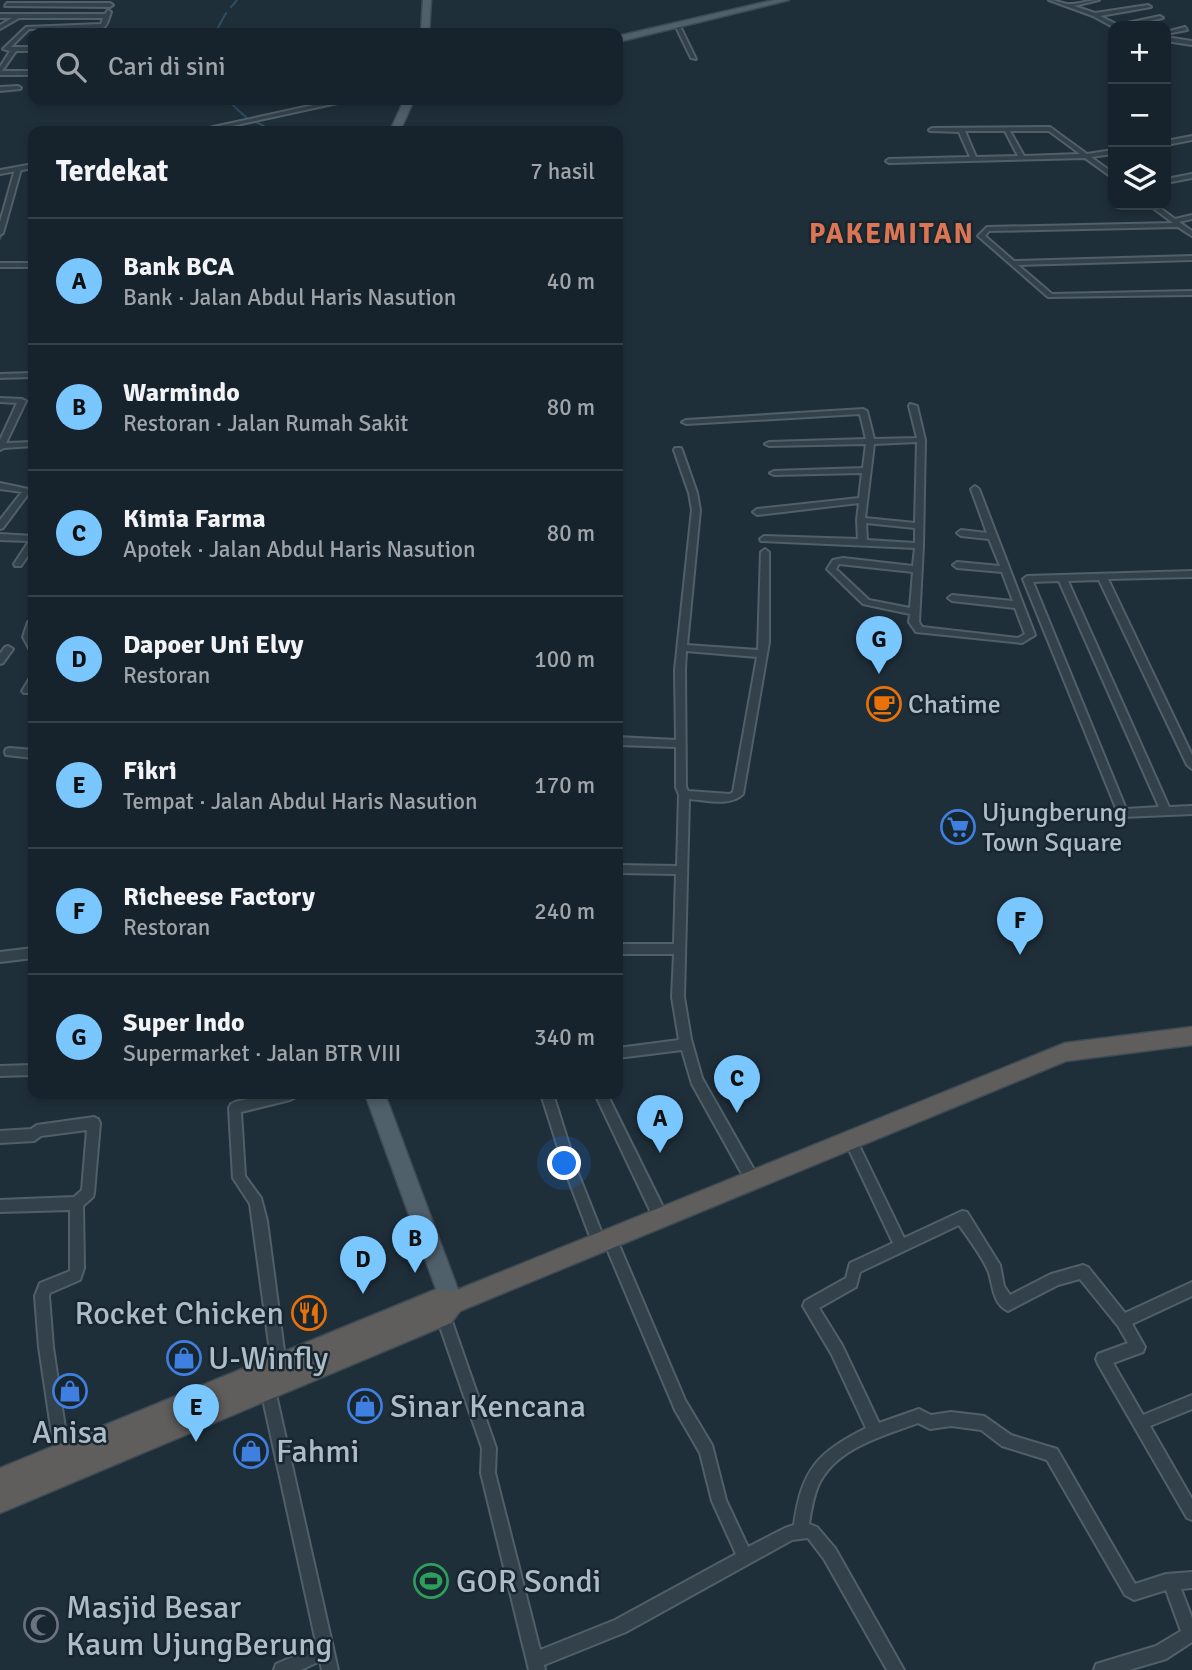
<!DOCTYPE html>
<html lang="id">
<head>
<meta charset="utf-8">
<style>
  :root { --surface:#17232c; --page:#242f38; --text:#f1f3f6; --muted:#9ea4a9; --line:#364048; --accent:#7ac6ff }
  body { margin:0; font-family:Signika,sans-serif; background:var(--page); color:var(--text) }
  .controls { position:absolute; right:21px; top:21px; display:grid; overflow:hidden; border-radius:14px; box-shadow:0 4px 10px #0003 }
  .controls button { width:63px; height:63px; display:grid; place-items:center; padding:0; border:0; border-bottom:2px solid var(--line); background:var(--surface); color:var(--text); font:35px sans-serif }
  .you { position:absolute; left:565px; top:1164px; width:24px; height:24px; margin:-18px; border:5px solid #fff; border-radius:50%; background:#1a73e8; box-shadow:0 0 0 10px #1a73e833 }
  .badge { display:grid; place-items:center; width:46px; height:46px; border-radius:50%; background:var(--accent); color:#111; font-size:23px; font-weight:700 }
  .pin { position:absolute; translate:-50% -58px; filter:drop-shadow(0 2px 4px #0008) }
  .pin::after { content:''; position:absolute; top:37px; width:24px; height:21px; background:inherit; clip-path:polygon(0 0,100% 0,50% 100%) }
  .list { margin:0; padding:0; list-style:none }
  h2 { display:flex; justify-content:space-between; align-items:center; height:91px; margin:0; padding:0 28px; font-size:30px }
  h2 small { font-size:23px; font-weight:400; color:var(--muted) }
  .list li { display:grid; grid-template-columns:46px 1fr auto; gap:21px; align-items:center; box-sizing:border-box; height:126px; padding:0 28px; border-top:2px solid var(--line) }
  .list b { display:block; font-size:26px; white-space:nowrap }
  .list p { margin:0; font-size:23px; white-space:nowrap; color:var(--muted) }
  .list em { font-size:23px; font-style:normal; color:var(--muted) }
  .icon { flex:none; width:38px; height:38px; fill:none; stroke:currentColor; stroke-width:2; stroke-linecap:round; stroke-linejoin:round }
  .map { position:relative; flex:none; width:1192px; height:1670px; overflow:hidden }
  .search { position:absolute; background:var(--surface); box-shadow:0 4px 10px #0003; left:28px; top:28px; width:595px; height:77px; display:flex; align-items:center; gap:18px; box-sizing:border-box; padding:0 24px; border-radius:14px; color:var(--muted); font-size:26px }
  .panel { position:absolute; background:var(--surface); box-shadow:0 4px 10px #0003; left:28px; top:126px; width:595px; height:973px; border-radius:14px }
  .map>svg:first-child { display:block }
</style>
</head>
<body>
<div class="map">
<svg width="1192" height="1670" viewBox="0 0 1192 1670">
  <rect width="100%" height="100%" fill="#1f2f3a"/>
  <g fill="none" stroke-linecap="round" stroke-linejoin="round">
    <!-- stream-far1 -->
    <g stroke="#2f4d61" stroke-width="2">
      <polyline points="231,7 237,0"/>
      <polyline points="215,33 226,13"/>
      <polyline points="227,100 247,118"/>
      <polyline points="256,122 264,126 262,131"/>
      <polyline points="210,131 256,122"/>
      <polyline points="19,174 21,170 33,168"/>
      <polyline points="12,199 17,184"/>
    </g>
    <!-- stream -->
    <polyline stroke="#2f4d61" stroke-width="2.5" points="0,239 13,197"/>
    <!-- minor casing -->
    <g stroke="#505f68" stroke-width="4">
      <g id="minor">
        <path d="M1049 0C1056 0 1060 3 1067 4 1077 5 1089 0 1099 0L1074 6 1095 13 1148 5 1151 7 1100 16 1118 25 1160 16 1163 18 1126 26 1113 27 1093 16Z"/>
        <polygon points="7,3 110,3 113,5 110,7 5,6"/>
        <path d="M108 10 111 12C109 17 108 25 103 28L50 29 46 33H41L44 29H29L11 47H33V51H16L2 71H28L31 73 28 75H0V67L10 51 3 49 26 27 101 24 103 18H19L0 29V25L12 18H0V14H105Z"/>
        <polygon points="675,25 680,26 696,59 691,58"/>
        <polygon points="1185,27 1187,30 1166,34 1166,32"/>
        <polygon points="1166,37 1192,41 1192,45 1166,41"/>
        <polygon points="18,86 21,88 20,89 0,91 0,87"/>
        <path d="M1050 127 1087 154 1113 150V154L1091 157 1113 173V178L1085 158 889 163 886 161 889 159 970 157 959 132 930 131 929 130 932 128ZM965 131H1005L1018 156 976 157ZM1010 131H1049L1080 154 1024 156Z"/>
        <polygon points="1192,136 1192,140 1166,145 1166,141"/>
        <polygon points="18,167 21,169 3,233 0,235 0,222 15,169"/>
        <polygon points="1192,174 1192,178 1166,183 1166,179"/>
        <polygon points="1149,205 1156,205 1175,219 1192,215 1192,219 1179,222 1192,231 1192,236 1178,227 989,231 985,236 1014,261 1192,256 1192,260 1018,265 1052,294 1192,291 1192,295 1048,297 978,236 987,227 1173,223"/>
        <rect x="0" y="263" width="33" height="4"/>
        <polygon points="33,373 33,377 0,378 0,374"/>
        <polygon points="0,398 22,399 26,401 6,443 33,442 33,446 4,448 0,450 0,440 17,403 0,402"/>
        <path d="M910 404 917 406 925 440 923 546 919 622 922 627 1018 638 1025 634 1015 608 952 601 948 598 952 595 1013 601 1002 572 957 568 953 565 957 562 1000 566 989 539 961 536 957 533 961 530 987 533 971 489 975 486 979 489 1035 635 1022 643 916 632 909 622 910 614 863 604 827 569 833 560 843 558 913 566 915 548 761 541 760 539 764 536 858 539 857 520 859 503 757 515 753 512 757 509 859 498 862 473 774 475 770 473 774 471 863 468 866 444 769 446 765 444 769 442 866 439 860 414 686 424 682 422 686 420 863 409 867 411 874 439 917 438 909 406ZM917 442 915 523 865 518 874 444ZM866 523 915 528V543L867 540ZM839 564 913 572 910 608 869 600 836 569Z"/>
        <path d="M675 448H681L682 450 697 493 700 510 687 645 758 650 761 552 765 549 769 552V642L743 794C730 807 706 800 689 799L684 997 691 1039 702 1078 757 1175 758 1179 757 1183 752 1185 747 1183 692 1084 682 1050 618 1058V1048L679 1040 672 997 674 954H618V944H674L676 874 618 873V865L677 866 679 795 676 787V747L618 745V737L676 740 675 670 692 510 689 493 674 450ZM686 651 757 657 733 792 730 794 688 791 686 787 685 670Z"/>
        <polygon points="0,483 33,490 33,493 29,493 3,528 0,529 0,520 22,492 0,489"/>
        <polygon points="0,534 33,536 33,548 21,566 15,566 14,564 29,541 0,540"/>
        <path d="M1192 571V577L1108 579 1192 755V769L1187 765 1099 580 1068 581 1169 807 1192 806V814L1123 817 1119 816 1118 813 1023 579 1027 576ZM1059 581 1159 807 1126 809 1033 582Z"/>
        <polygon points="33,619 33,651 30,650 23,637 28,622"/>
        <polygon points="8,646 13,649 3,663 0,664 0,654 5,647"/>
        <polygon points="33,677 33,688 30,693 24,693 22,691 30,678"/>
        <polygon points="10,748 33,750 33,758 6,755 5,752 6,749"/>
        <polygon points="33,948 33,958 0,962 0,952"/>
        <polygon points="33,1065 33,1075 0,1076 0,1066"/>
        <polygon points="269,1094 296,1094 294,1098 290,1100 241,1112 245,1176 261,1198 267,1221 286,1366 284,1371 279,1373 274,1371 272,1366 250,1204 233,1178 229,1108 231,1104 235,1102"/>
        <path d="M541 1094H553L578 1173 603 1236 604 1233 609 1231 614 1233 685 1400 712 1445 726 1500 748 1547 785 1528 794 1525C802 1469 817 1453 866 1428L832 1355 803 1306 805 1301 846 1278 850 1263 893 1243 844 1139 846 1135 850 1133 854 1135 904 1238 962 1211 967 1212 1000 1265 1004 1286 1010 1295 1051 1274 1083 1265 1088 1267 1125 1313 1192 1282V1296L1132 1324 1145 1347 1143 1352 1113 1363 1143 1415 1192 1395V1409L1150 1426 1192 1499V1520L1187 1518 1098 1364 1096 1359 1098 1354 1128 1343 1118 1326 1080 1279 1058 1285 1008 1311C993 1304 993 1286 989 1273 984 1259 968 1238 959 1225L860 1272 856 1287 819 1308 842 1345 879 1423 919 1409 931 1415 951 1412 984 1416 1011 1435 1057 1449 1135 1584 1166 1574 1192 1572V1588L1181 1589 1192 1618V1642L1166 1659 1129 1670H1094L1096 1664 1156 1646 1181 1631 1166 1590 1134 1600 1125 1595 1047 1460 1002 1446 981 1430 951 1426 930 1429 918 1423C883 1436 835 1448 818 1486 813 1498 811 1511 809 1524L817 1527 835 1548 904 1670H887L824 1559 808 1538 792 1540 626 1632 544 1665 545 1670H529L481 1473 482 1448 436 1315 438 1310 443 1308 448 1310 496 1448 495 1473 540 1650 615 1620 736 1554 712 1501 700 1453 675 1410 605 1244 604 1247 599 1249 594 1247 566 1173Z"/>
        <polygon points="595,1094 607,1094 665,1211 667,1216 665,1221 660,1222 655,1221"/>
        <polygon points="94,1117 98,1119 100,1123 94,1193 93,1197 83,1206 84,1268 80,1280 50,1293 49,1296 53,1347 69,1455 67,1460 62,1462 57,1460 55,1455 39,1347 35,1296 40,1283 70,1271 70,1210 0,1212 0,1200 74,1197 82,1190 87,1130 41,1136 34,1141 0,1143 0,1131 31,1129 37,1125"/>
        <polygon points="268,1383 273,1385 275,1390 338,1670 322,1670 320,1661 301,1670 274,1670 276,1664 308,1650 316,1642 261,1390 263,1385"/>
      </g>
    </g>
    <!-- tertiary casing -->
    <g stroke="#505f68" stroke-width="4">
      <g id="tertiary">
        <polygon points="337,100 351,100 209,131 195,131"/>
        <polygon points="33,164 33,168 0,174 0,170"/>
      </g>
    </g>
    <!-- primary casing -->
    <g stroke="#3c4a54" stroke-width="3">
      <g id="primary">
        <polygon points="423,0 431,0 429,33 421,33"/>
        <polygon points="774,0 789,0 618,42 618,36"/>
        <polygon points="404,100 414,100 400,131 390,131"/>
        <polygon points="365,1094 385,1094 463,1303 460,1311 452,1314 444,1311"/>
      </g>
    </g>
    <!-- trunk casing -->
    <g stroke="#3d4c55" stroke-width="3">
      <polygon id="trunk" points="1192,1027 1192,1045 1066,1061 460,1311 451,1323 0,1513 0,1468 437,1289 452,1292 1065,1043"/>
    </g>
    <!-- minor -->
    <use href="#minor" fill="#33414a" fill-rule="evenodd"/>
    <!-- tertiary -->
    <use href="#tertiary" fill="#33414a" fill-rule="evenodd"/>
    <!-- primary -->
    <use href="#primary" fill="#50606b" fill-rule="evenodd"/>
    <!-- trunk -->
    <use href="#trunk" fill="#605e5d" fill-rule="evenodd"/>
  </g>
  <!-- icons -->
  <defs>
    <g id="cafe-ring" transform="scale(1.75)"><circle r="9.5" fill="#18262f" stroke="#e8710a" stroke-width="1.5"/><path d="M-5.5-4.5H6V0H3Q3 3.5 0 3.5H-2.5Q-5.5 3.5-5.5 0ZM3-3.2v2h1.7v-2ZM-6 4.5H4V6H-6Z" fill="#e8710a"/></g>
    <g id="supermarket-ring" transform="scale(1.75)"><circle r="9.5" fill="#18262f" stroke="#3f7fe0" stroke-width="1.5"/><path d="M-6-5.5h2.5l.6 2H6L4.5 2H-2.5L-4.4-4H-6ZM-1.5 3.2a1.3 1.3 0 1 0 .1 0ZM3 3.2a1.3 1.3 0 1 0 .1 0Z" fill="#3f7fe0"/></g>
    <g id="restaurant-ring" transform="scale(1.75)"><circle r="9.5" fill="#18262f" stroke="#e8710a" stroke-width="1.5"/><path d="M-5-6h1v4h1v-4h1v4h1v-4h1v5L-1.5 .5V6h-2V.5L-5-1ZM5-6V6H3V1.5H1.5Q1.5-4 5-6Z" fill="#e8710a"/></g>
    <g id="shop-ring" transform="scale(1.75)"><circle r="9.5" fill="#18262f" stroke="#3f7fe0" stroke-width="1.5"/><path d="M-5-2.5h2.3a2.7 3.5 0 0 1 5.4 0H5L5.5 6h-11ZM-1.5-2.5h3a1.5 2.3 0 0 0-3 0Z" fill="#3f7fe0"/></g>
    <g id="stadium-ring" transform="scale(1.75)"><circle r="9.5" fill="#18262f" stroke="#2e9e5b" stroke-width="1.5"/><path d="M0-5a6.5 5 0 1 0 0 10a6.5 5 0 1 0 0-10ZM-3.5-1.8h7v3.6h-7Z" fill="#2e9e5b"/></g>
    <g id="mosque-ring" transform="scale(1.75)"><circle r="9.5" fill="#18262f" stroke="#6b7280" stroke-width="1.5"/><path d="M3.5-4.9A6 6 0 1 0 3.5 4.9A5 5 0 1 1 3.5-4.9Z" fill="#6b7280"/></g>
  </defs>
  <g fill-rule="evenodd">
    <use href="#cafe-ring" x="884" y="704"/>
    <use href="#supermarket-ring" x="958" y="827"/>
    <use href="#restaurant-ring" x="309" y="1313"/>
    <use href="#shop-ring" x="184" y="1358"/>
    <use href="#shop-ring" x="70" y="1391"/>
    <use href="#shop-ring" x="365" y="1406"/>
    <use href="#shop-ring" x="251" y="1451"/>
    <use href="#stadium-ring" x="431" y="1581"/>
    <use href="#mosque-ring" x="41" y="1625"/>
  </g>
  <g text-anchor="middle" stroke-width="5" stroke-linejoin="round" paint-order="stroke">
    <!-- poi labels -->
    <g font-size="26" fill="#adbcc7" stroke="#18262f" text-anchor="start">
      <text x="908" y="713">Chatime</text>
      <text x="982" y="821">Ujungberung<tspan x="982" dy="30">Town Square</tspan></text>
    </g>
    <!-- far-district labels -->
    <g font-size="28" font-weight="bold" letter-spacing="2" fill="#dc7553" stroke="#18262f">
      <text x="892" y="243">PAKEMITAN</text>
    </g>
    <!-- near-poi labels -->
    <g font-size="32" fill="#adbcc7" stroke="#18262f" text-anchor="start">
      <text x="284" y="1324" text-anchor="end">Rocket Chicken</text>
      <text x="208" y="1369">U-Winfly</text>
      <text x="390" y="1417">Sinar Kencana</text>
      <text x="70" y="1443" text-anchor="middle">Anisa</text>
      <text x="276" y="1462">Fahmi</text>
      <text x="456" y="1592">GOR Sondi</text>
      <text x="66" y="1618">Masjid Besar<tspan x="66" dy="37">Kaum UjungBerung</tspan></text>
    </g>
  </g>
</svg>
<div class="controls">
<button>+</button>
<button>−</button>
<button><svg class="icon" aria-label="layers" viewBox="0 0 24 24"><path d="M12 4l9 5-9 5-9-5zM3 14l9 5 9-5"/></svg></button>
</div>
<div class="you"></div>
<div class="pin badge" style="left:660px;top:1153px">A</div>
<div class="pin badge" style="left:415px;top:1273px">B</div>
<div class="pin badge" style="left:737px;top:1113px">C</div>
<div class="pin badge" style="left:363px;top:1294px">D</div>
<div class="pin badge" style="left:196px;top:1442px">E</div>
<div class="pin badge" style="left:1020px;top:955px">F</div>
<div class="pin badge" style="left:879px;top:674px">G</div>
<div class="search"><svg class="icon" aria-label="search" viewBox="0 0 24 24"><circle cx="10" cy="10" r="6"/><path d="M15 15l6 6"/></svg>Cari di sini</div>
<section class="panel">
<h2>Terdekat<small>7 hasil</small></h2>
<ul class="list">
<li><span class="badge">A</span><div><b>Bank BCA</b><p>Bank · Jalan Abdul Haris Nasution</p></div><em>40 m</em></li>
<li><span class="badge">B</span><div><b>Warmindo</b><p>Restoran · Jalan Rumah Sakit</p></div><em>80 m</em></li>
<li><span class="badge">C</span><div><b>Kimia Farma</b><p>Apotek · Jalan Abdul Haris Nasution</p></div><em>80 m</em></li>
<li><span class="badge">D</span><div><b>Dapoer Uni Elvy</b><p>Restoran</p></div><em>100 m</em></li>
<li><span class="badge">E</span><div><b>Fikri</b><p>Tempat · Jalan Abdul Haris Nasution</p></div><em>170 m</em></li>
<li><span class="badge">F</span><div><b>Richeese Factory</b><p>Restoran</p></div><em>240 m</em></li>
<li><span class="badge">G</span><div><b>Super Indo</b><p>Supermarket · Jalan BTR VIII</p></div><em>340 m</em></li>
</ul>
</section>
</div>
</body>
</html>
